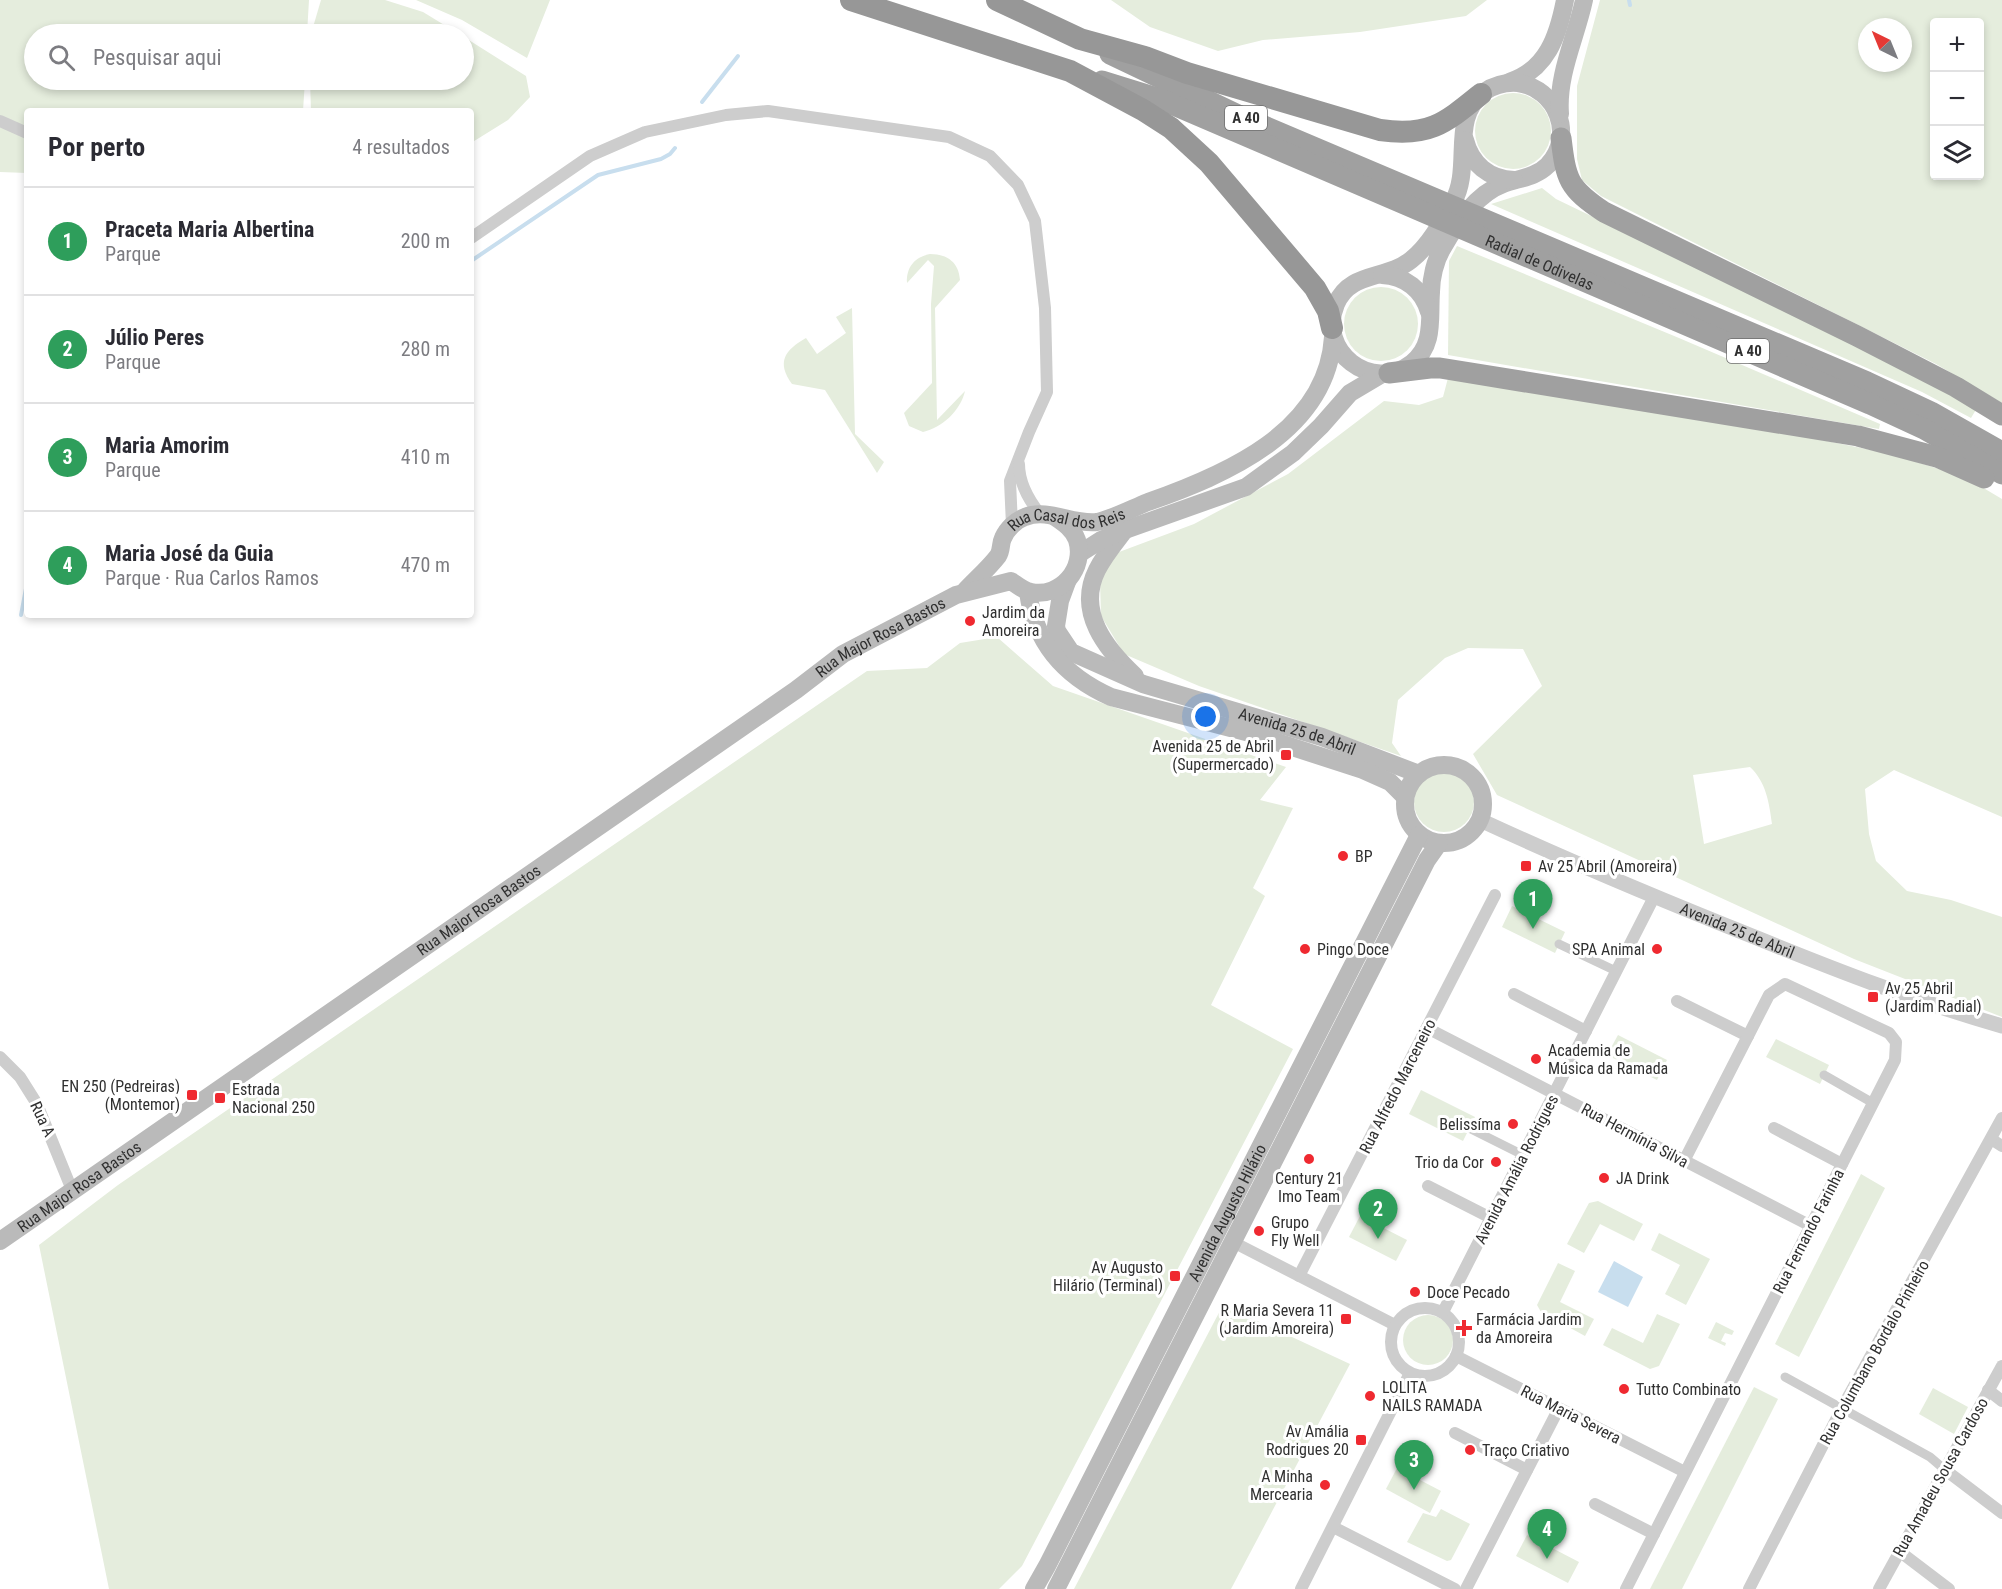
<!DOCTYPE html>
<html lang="pt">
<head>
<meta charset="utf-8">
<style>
  :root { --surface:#fff; --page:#f2f2f3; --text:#2b2b33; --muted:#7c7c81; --line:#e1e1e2; --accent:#7c3aed }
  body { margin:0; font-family:"Roboto Condensed",sans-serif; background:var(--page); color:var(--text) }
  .controls { position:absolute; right:18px; top:18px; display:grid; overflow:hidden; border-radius:6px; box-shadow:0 3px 9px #0003 }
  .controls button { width:54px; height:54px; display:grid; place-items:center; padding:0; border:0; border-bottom:2px solid var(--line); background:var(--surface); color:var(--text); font:30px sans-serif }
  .compass { position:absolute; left:1858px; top:18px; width:54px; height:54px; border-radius:50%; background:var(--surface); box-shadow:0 3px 9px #0003; rotate:317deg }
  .you { position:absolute; left:1206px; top:717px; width:21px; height:21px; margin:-15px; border:4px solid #fff; border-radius:50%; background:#1a73e8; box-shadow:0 0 0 9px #1a73e833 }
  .badge { display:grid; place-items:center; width:39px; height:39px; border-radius:50%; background:var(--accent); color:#fff; font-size:20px; font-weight:700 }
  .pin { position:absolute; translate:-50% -50px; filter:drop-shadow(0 2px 3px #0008) }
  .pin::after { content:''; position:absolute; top:32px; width:21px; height:18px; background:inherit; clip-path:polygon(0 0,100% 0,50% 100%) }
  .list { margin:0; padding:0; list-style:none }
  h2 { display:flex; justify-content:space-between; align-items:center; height:78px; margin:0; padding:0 24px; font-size:26px }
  h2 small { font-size:20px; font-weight:400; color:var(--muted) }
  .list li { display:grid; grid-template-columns:39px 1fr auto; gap:18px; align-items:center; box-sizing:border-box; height:108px; padding:0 24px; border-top:2px solid var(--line) }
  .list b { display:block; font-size:22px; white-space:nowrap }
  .list p { margin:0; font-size:20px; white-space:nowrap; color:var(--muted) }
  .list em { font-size:20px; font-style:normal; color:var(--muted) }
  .icon { flex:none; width:33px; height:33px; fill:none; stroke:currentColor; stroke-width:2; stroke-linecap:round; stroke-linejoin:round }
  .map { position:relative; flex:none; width:2002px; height:1589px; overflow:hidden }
  .search { position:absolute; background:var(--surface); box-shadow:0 3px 9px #0003; left:24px; top:24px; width:450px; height:66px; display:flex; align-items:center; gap:15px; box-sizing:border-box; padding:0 21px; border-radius:33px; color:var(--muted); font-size:22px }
  .panel { position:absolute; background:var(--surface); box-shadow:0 3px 9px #0003; left:24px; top:108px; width:450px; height:510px; border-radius:6px }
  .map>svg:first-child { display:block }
</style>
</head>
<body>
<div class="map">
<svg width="2002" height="1589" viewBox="0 0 2002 1589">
  <rect width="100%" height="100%" fill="#fff"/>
  <!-- green -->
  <g fill="#e5eddd" fill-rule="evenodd">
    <polygon points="0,0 309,0 307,34 34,34 34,80 305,80 303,111 27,111 27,173 0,172"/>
    <polygon points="321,0 385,0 423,12 459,34 311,34"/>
    <polygon points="416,0 550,0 527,58 462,20"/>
    <polygon points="1111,0 1487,0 1466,16 1360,32 1263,40 1218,51 1150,27"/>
    <path d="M1600 0H2002V403L1936 364 1601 196 1582 180 1577 159V86ZM1934 22H1980V176H1934ZM1867 27H1903V63H1867Z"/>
    <polygon points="464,37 526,76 530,97 508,120 471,143 471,111 311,111 310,80 464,80"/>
    <circle cx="1513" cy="131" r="38"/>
    <polygon points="1542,188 1556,199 1792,313 1977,408 1971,418 1922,392 1491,204"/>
    <polygon points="1457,246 1679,338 1880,424 1879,429 1448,355 1449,261"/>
    <path d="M930 254C948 254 959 263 960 280L935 308 937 420 965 391C961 410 942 428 923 432L909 426 904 413 932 383 931 304 934 266 928 260 907 283C906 267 915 257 930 254Z"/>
    <circle cx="1381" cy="324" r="37"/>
    <path d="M852 308 855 434 884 462 877 473 825 390 792 384C776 362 785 350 806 338L817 354 846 333 836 317Z"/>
    <path d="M1448 378 1807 437 1891 454 1965 477 2002 499V817L1894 770 1865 789 1869 834 1876 861 1907 891 1951 900 2002 917V1017L1854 959 1497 795 1473 754 1542 686 1523 649 1468 648 1445 658 1398 700 1392 743 1401 756 1199 686 1124 654 1101 616 1100 581 1111 555 1194 524 1288 474 1384 401 1419 405 1443 397ZM1750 767C1766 782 1769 802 1772 824L1704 844 1693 775Z"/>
    <polygon points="997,637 1053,686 1286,767 1260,800 1293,808 1253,888 1265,896 1211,1005 1293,1049 1022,1566 999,1589 109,1589 39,1245 118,1185 867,671 927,668 960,643"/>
    <circle cx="1444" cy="802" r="30"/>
    <polygon points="1512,906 1565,932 1555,953 1502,927"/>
    <polygon points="1618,1035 1667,1060 1657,1080 1607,1055"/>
    <polygon points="1776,1039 1829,1065 1820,1084 1766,1057"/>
    <polygon points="1421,1090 1475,1117 1463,1141 1409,1114"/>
    <polygon points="1861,1174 1885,1188 1799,1357 1775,1344"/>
    <polygon points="1598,1201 1643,1224 1634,1241 1600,1224 1584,1253 1567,1244 1589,1203"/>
    <polygon points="1360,1216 1407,1240 1396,1261 1349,1237"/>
    <polygon points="1659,1233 1710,1259 1686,1305 1665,1294 1680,1265 1651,1250"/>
    <polygon points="1558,1263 1575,1271 1560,1302 1594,1319 1585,1336 1541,1312 1537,1305"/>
    <polygon points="1223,1305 1350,1364 1231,1589 1074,1589"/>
    <polygon points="1657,1314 1680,1324 1659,1366 1650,1369 1603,1345 1612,1328 1643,1343"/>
    <circle cx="1428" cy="1340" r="25"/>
    <polygon points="1716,1322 1734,1331 1732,1335 1725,1333 1721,1341 1726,1343 1725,1346 1708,1338"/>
    <polygon points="1754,1387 1778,1399 1682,1589 1650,1589"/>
    <polygon points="1933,1388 1968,1407 1954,1434 1919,1414"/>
    <polygon points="1397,1468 1441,1491 1430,1513 1386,1489"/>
    <polygon points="1441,1509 1470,1524 1451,1560 1447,1561 1407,1542 1423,1513 1436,1517"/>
    <polygon points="1527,1535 1579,1562 1568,1583 1516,1556"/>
  </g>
  <!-- water -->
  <polygon fill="#c8deee" points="1614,1261 1643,1277 1628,1307 1598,1292"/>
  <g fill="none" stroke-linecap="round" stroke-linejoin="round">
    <!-- stream -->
    <g stroke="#c8deee" stroke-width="4">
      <polyline points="1629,0 1630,5"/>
      <polyline points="702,102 738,56"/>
      <polyline points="471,261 598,175 661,159 670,154 675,148"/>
      <polyline points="21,615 27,583"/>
    </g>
    <!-- pedestrian -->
    <g stroke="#cdcdcd" stroke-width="9">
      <polyline points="1559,944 1616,971"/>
      <polyline points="1824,1075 1873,1103"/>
      <polyline points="1469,1128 1523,1155"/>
      <polyline points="1785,1377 1930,1457 1944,1469"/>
    </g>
    <!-- minor -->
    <g stroke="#cdcdcd" stroke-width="12">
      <polyline points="0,121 27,133"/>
      <polyline points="471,238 590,156 645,132 726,115 768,111 949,137 990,156 1018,185 1035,221 1045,308 1047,392 1029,432 1010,481 1012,525"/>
      <path d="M1019 464C1019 483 1028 499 1040 514"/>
      <polyline points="1514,994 1586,1031"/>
      <polyline points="1677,1001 1748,1036"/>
      <polyline points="1427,1028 1811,1226"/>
      <polyline points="0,1057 20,1077 37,1104 72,1190"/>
      <polyline points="1774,1128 1842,1164"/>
      <polyline points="1991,1139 2002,1146"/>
      <polyline points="1428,1186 1491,1218"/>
      <polyline points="1233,1242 1395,1325"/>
      <polyline points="1299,1276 1495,895"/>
      <circle cx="1425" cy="1342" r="34"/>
      <polyline points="1443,1312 1654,897"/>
      <polyline points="1456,1356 1685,1472"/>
      <polyline points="1988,1390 2002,1401"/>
      <polyline points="1455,1433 1527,1470"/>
      <polyline points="1944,1469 2002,1513"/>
      <polyline points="1595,1504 1654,1534"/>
      <polyline points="1333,1527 1455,1589"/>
      <polyline points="1899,1551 1949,1589"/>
      <polyline points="1301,1589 1410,1373"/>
      <polyline points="1466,1589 1559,1408"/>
      <polyline points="1626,1589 1895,1060 1896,1042 1889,1033 1785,984 1769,995 1684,1161"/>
      <polyline points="1749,1589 1842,1408 2002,1118"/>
      <polyline points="1879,1589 2002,1366"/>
    </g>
    <!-- tertiary -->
    <path stroke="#cdcdcd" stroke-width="15" id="s1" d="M1480 820C1571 862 1664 901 1757 938 1838 971 1918 1002 2002 1026"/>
    <!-- secondary -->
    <g stroke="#bababa" stroke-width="18">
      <path d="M1509 82C1547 70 1558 36 1565 0"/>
      <path d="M1518 83C1556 88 1576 135 1548 165 1535 178 1519 178 1503 184 1476 194 1456 224 1442 249 1435 261 1431 278 1431 292 1429 318 1435 345 1412 363 1372 394 1316 351 1336 304 1350 271 1386 280 1411 260 1429 246 1442 222 1453 202 1473 168 1449 118 1484 92 1494 85 1505 82 1518 83Z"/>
      <path d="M1560 114C1557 74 1576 38 1584 0"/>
      <path d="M1465 140C1471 164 1489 179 1514 180"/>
      <path d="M1382 275C1405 276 1423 290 1429 312"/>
      <path d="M1124 531C1114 544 1104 556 1097 570 1076 612 1106 649 1135 676"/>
      <polyline points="1079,554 1101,540 1125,530 1246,487 1293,453 1321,426 1350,393 1382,374"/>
      <path id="s2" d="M1067 582 1060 601 1056 626 1057 631 1071 652 1143 684 1322 737 1419 774"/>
      <path id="s3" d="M964 592C975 580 988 569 998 556 1002 550 1000 544 1003 538 1007 529 1016 520 1025 517 1048 508 1073 525 1097 522 1112 519 1133 508 1148 502 1225 475 1327 432 1333 337"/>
      <path d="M1028 592C1035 643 1064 676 1111 697L1246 732 1363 770 1390 782 1405 797"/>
      <circle cx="1444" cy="804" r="39"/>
      <path id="s4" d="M0 1241 796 690 843 654 956 595 1011 581C1017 585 1024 591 1031 592 1061 598 1086 568 1077 540 1073 529 1064 523 1055 517"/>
      <path id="s5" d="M1034 1589 1047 1566 1419 835"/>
      <polyline points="1056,1589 1427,860 1439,843"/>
    </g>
    <!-- trunk -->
    <g stroke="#a0a0a0" stroke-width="21">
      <polyline points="1110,54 1238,115 1867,382 1931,412 2002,452"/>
      <path id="s6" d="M1102 81 1160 99 1870 404 1924 429 2002 474"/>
      <path d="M1561 138C1566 180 1568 188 1604 212L1857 336 1956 387 2002 415"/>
      <polyline points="1389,373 1430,368 1440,368 1858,436 1937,457 1984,478"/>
    </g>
    <!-- motorway -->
    <g stroke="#979797" stroke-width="22">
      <polyline points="851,0 1070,71 1143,110 1171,128 1209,163 1315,288 1328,311 1332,328"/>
      <path d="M997 0 1080 39 1145 57 1187 73 1380 130C1429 137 1444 124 1481 94"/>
    </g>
  </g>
  <!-- markers -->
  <g fill="#ef2930" stroke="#fff" stroke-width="2">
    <circle cx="970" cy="621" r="6"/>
    <rect x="1280" y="749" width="12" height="12" rx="3"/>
    <circle cx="1343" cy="856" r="6"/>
    <rect x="1520" y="860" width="12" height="12" rx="3"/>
    <circle cx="1305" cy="949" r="6"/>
    <circle cx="1657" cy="949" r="6"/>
    <rect x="1867" y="991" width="12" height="12" rx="3"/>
    <circle cx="1536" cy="1059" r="6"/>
    <rect x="186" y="1089" width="12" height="12" rx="3"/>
    <rect x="214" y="1092" width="12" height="12" rx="3"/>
    <circle cx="1513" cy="1124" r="6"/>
    <circle cx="1309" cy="1159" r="6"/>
    <circle cx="1496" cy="1162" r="6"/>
    <circle cx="1604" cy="1178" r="6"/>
    <circle cx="1259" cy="1231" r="6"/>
    <rect x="1169" y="1270" width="12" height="12" rx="3"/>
    <circle cx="1415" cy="1292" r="6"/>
    <rect x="1340" y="1313" width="12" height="12" rx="3"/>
    <path d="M1461 1319h6v6h6v6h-6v6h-6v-6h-6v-6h6z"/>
    <circle cx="1624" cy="1389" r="6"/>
    <circle cx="1370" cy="1396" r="6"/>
    <rect x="1355" y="1434" width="12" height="12" rx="3"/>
    <circle cx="1470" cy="1450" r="6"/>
    <circle cx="1325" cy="1485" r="6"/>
  </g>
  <g text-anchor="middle" stroke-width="6" stroke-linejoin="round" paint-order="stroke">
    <!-- shield labels -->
    <g fill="#fff" stroke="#6e6e6e" stroke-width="1.5">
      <rect x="1225" y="106" width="42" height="24" rx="4.5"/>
      <rect x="1727" y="339" width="42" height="24" rx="4.5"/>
    </g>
    <g font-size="15" font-weight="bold" fill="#303030">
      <text x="1246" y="123">A 40</text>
      <text x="1748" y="356">A 40</text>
    </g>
    <!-- street labels -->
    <g font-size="16" fill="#303030" stroke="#fff">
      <text dy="6" stroke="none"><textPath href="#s6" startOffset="474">Radial de Odivelas</textPath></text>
      <text dy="6" stroke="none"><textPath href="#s3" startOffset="141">Rua Casal dos Reis</textPath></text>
      <text dy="6" stroke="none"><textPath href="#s4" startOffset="1068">Rua Major Rosa Bastos</textPath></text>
      <text dy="6" stroke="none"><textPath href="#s2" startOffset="316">Avenida 25 de Abril</textPath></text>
      <text dy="6" stroke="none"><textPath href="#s4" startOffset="582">Rua Major Rosa Bastos</textPath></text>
      <text dy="6" stroke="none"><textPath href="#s1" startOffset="280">Avenida 25 de Abril</textPath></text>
      <text transform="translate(1397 1086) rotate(-63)" y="6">Rua Alfredo Marceneiro</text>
      <text transform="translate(43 1119) rotate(65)" y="6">Rua A</text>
      <text transform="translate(1635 1135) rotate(28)" y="6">Rua Hermínia Silva</text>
      <text transform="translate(1516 1169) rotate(-63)" y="6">Avenida Amália Rodrigues</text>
      <text dy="6" stroke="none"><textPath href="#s4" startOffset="96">Rua Major Rosa Bastos</textPath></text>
      <text dy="6" stroke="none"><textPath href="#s5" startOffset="423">Avenida Augusto Hilário</textPath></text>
      <text transform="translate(1808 1231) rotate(-63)" y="6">Rua Fernando Farinha</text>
      <text transform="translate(1874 1352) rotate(-61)" y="6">Rua Columbano Bordalo Pinheiro</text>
      <text transform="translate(1571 1414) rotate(27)" y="6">Rua Maria Severa</text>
      <text transform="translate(1940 1477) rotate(-61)" y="6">Rua Amadeu Sousa Cardoso</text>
    </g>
    <!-- poi labels -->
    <g font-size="16" fill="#303030" stroke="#fff" text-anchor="start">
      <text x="982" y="618">Jardim da<tspan x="982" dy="18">Amoreira</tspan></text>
      <text x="1274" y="752" text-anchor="end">Avenida 25 de Abril<tspan x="1274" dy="18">(Supermercado)</tspan></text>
      <text x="1355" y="862">BP</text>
      <text x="1538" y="872">Av 25 Abril (Amoreira)</text>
      <text x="1317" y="955">Pingo Doce</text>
      <text x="1645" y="955" text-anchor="end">SPA Animal</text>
      <text x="1885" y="994">Av 25 Abril<tspan x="1885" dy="18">(Jardim Radial)</tspan></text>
      <text x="1548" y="1056">Academia de<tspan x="1548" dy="18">Música da Ramada</tspan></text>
      <text x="180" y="1092" text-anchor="end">EN 250 (Pedreiras)<tspan x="180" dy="18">(Montemor)</tspan></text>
      <text x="232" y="1095">Estrada<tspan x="232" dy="18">Nacional 250</tspan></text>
      <text x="1501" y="1130" text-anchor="end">Belissíma</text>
      <text x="1484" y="1168" text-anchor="end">Trio da Cor</text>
      <text x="1309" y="1184" text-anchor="middle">Century 21<tspan x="1309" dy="18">Imo Team</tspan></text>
      <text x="1616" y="1184">JA Drink</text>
      <text x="1271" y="1228">Grupo<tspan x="1271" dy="18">Fly Well</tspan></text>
      <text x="1163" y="1273" text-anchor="end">Av Augusto<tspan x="1163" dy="18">Hilário (Terminal)</tspan></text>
      <text x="1427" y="1298">Doce Pecado</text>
      <text x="1334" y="1316" text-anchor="end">R Maria Severa 11<tspan x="1334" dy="18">(Jardim Amoreira)</tspan></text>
      <text x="1476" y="1325">Farmácia Jardim<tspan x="1476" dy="18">da Amoreira</tspan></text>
      <text x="1382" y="1393">LOLITA<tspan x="1382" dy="18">NAILS RAMADA</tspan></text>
      <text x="1636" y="1395">Tutto Combinato</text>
      <text x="1349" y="1437" text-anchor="end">Av Amália<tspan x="1349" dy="18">Rodrigues 20</tspan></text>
      <text x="1482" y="1456">Traço Criativo</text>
      <text x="1313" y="1482" text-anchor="end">A Minha<tspan x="1313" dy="18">Mercearia</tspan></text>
    </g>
  </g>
</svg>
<div class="controls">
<button>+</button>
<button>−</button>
<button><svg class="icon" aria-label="layers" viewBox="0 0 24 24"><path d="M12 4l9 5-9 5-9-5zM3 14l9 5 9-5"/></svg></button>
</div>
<svg class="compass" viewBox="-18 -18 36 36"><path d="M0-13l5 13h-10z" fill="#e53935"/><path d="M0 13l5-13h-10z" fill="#7c7c81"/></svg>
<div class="you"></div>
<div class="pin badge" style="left:1533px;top:929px;background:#2e9e5b">1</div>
<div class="pin badge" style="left:1378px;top:1239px;background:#2e9e5b">2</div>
<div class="pin badge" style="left:1414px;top:1490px;background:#2e9e5b">3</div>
<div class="pin badge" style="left:1547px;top:1559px;background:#2e9e5b">4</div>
<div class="search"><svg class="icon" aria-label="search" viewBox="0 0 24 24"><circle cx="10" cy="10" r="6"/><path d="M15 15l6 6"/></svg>Pesquisar aqui</div>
<section class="panel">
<h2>Por perto<small>4 resultados</small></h2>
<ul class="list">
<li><span class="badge" style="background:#2e9e5b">1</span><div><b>Praceta Maria Albertina</b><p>Parque</p></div><em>200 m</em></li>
<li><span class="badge" style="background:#2e9e5b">2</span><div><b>Júlio Peres</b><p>Parque</p></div><em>280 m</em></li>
<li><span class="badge" style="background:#2e9e5b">3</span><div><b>Maria Amorim</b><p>Parque</p></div><em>410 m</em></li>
<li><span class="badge" style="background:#2e9e5b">4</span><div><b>Maria José da Guia</b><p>Parque · Rua Carlos Ramos</p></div><em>470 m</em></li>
</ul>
</section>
</div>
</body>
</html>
